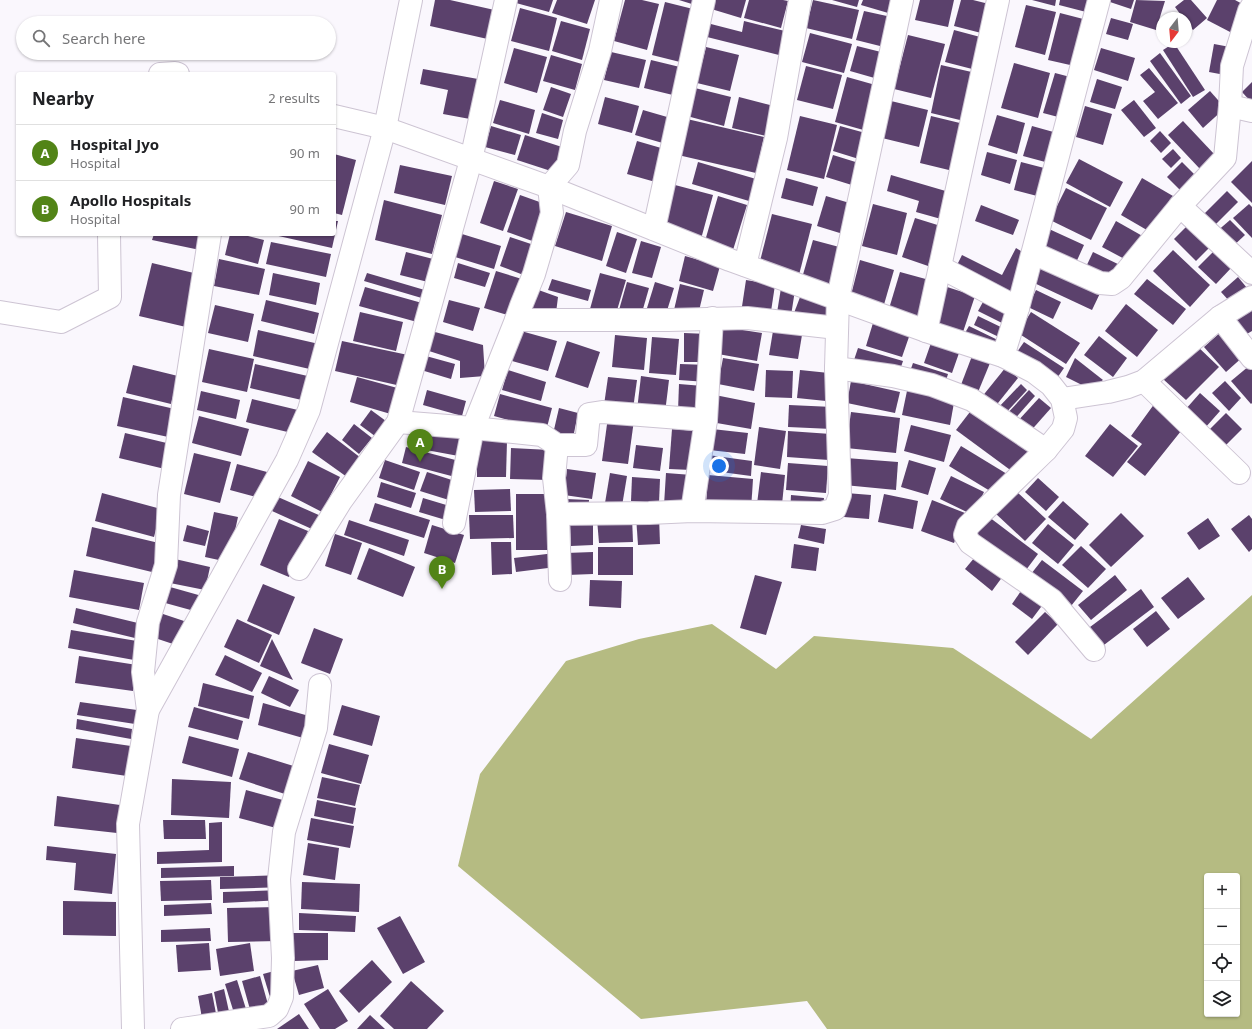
<!DOCTYPE html>
<html lang="en">
<head>
<meta charset="utf-8">
<style>
  :root { --surface:#fff; --page:#f6f6f6; --text:#202124; --muted:#757577; --line:#e0e0e0; --accent:#528417 }
  body { margin:0; font-family:"Noto Sans",sans-serif; background:var(--page); color:var(--text) }
  .controls { position:absolute; right:12px; bottom:12px; display:grid; overflow:hidden; border-radius:4px; box-shadow:0 1px 3px #0004 }
  .controls button { width:36px; height:36px; display:grid; place-items:center; padding:0; border:0; border-bottom:1px solid var(--line); background:var(--surface); color:var(--text); font:20px sans-serif }
  .compass { position:absolute; left:1156px; top:12px; width:36px; height:36px; border-radius:50%; background:var(--surface); box-shadow:0 1px 3px #0004; rotate:196deg }
  .you { position:absolute; left:719px; top:466px; width:14px; height:14px; margin:-10px; border:3px solid #fff; border-radius:50%; background:#1a73e8; box-shadow:0 0 0 6px #1a73e833 }
  .badge { display:grid; place-items:center; width:26px; height:26px; border-radius:50%; background:var(--accent); color:#fff; font-size:13px; font-weight:700 }
  .pin { position:absolute; translate:-50% -33px; filter:drop-shadow(0 1px 2px #0008) }
  .pin::after { content:''; position:absolute; top:21px; width:14px; height:12px; background:inherit; clip-path:polygon(0 0,100% 0,50% 100%) }
  .list { margin:0; padding:0; list-style:none }
  h2 { display:flex; justify-content:space-between; align-items:center; height:52px; margin:0; padding:0 16px; font-size:17px }
  h2 small { font-size:13px; font-weight:400; color:var(--muted) }
  .list li { display:grid; grid-template-columns:26px 1fr auto; gap:12px; align-items:center; box-sizing:border-box; height:56px; padding:0 16px; border-top:1px solid var(--line) }
  .list b { display:block; font-size:15px; white-space:nowrap }
  .list p { margin:0; font-size:13px; white-space:nowrap; color:var(--muted) }
  .list em { font-size:13px; font-style:normal; color:var(--muted) }
  .icon { flex:none; width:22px; height:22px; fill:none; stroke:currentColor; stroke-width:2; stroke-linecap:round; stroke-linejoin:round }
  .map { position:relative; flex:none; width:1252px; height:1029px; overflow:hidden }
  .search { position:absolute; background:var(--surface); box-shadow:0 1px 3px #0004; left:16px; top:16px; width:320px; height:44px; display:flex; align-items:center; gap:10px; box-sizing:border-box; padding:0 14px; border-radius:22px; color:var(--muted); font-size:15px }
  .panel { position:absolute; background:var(--surface); box-shadow:0 1px 3px #0004; left:16px; top:72px; width:320px; height:164px; border-radius:4px }
  .map>svg:first-child { display:block }
</style>
</head>
<body>
<div class="map">
<svg width="1252" height="1029" viewBox="0 0 1252 1029">
  <rect width="100%" height="100%" fill="#faf7fd"/>
  <!-- forest -->
  <path fill="#b5bb82" fill-rule="evenodd" d="M1252 595V1029H827L807 1001 641 1019 458 866 480 774 566 661 639 639 712 624 776 669 814 636 953 648 1091 739ZM1207 876H1237V1014H1207Z"/>
  <!-- building -->
  <g fill="#5b416c">
    <polygon points="435,0 450,0 499,11 492,40 430,26"/>
    <polygon points="517,0 553,0 549,12 516,3"/>
    <polygon points="557,0 595,0 587,24 552,13"/>
    <polygon points="625,0 642,0 659,4 647,50 614,41"/>
    <polygon points="679,0 696,0 695,5"/>
    <polygon points="711,0 746,0 741,18 708,8"/>
    <polygon points="749,0 783,0 788,1 781,28 744,18"/>
    <polygon points="813,0 859,10 852,39 806,28"/>
    <polygon points="832,0 859,0 857,7"/>
    <polygon points="863,0 900,0 895,15 861,5"/>
    <polygon points="920,0 954,0 948,27 915,20"/>
    <polygon points="961,0 973,0 993,5 985,34 954,26"/>
    <polygon points="1032,0 1056,0 1055,6"/>
    <polygon points="1060,0 1093,0 1090,13 1059,5"/>
    <polygon points="1111,0 1134,0 1131,9 1110,2"/>
    <polygon points="1136,0 1165,1 1156,30 1130,22"/>
    <polygon points="1184,0 1191,0 1207,18 1193,30 1186,21 1186,18 1183,18 1175,7"/>
    <polygon points="1217,0 1235,0 1246,6 1232,33 1207,20"/>
    <polygon points="665,2 693,9 680,62 652,55"/>
    <polygon points="1026,5 1056,12 1045,55 1015,47"/>
    <polygon points="520,8 557,18 549,51 511,41"/>
    <polygon points="864,11 896,18 888,48 856,40"/>
    <polygon points="1060,13 1091,21 1079,67 1048,60"/>
    <polygon points="1111,18 1133,24 1128,40 1106,34"/>
    <polygon points="561,21 590,29 582,60 552,51"/>
    <polygon points="744,21 785,31 779,55 703,36 707,23 742,32"/>
    <polygon points="954,30 984,38 976,70 945,62"/>
    <polygon points="810,33 852,44 844,73 802,62"/>
    <polygon points="908,35 945,44 931,98 894,89"/>
    <polygon points="1174,43 1205,90 1193,97 1163,50"/>
    <polygon points="1214,44 1230,47 1225,75 1209,72"/>
    <polygon points="857,46 885,53 878,79 850,71"/>
    <polygon points="706,47 739,55 730,91 697,83"/>
    <polygon points="514,48 547,57 537,93 504,83"/>
    <polygon points="1101,48 1135,58 1128,81 1094,70"/>
    <polygon points="611,52 646,60 639,88 604,80"/>
    <polygon points="1160,53 1191,96 1181,104 1150,61"/>
    <polygon points="551,55 582,64 575,90 543,81"/>
    <polygon points="651,60 684,68 677,96 644,88"/>
    <polygon points="1014,63 1050,73 1038,118 1001,108"/>
    <polygon points="941,65 976,73 964,121 931,113"/>
    <polygon points="806,66 842,75 833,109 797,100"/>
    <polygon points="1149,68 1178,103 1158,119 1143,101 1155,92 1140,75"/>
    <polygon points="423,69 478,79 470,119 443,114 448,90 420,84"/>
    <polygon points="1055,73 1074,78 1062,118 1043,113"/>
    <polygon points="847,77 879,86 867,131 835,122"/>
    <polygon points="1097,79 1122,87 1115,109 1090,102"/>
    <polygon points="1252,82 1252,103 1242,92"/>
    <polygon points="551,87 571,94 563,117 543,110"/>
    <polygon points="695,88 731,97 724,126 687,116"/>
    <polygon points="1210,91 1225,108 1203,128 1188,110"/>
    <polygon points="605,97 639,106 632,133 598,124"/>
    <polygon points="739,97 774,106 766,136 732,128"/>
    <polygon points="500,100 535,110 529,134 493,123"/>
    <polygon points="1134,100 1156,128 1144,137 1121,110"/>
    <polygon points="891,101 928,110 919,147 882,138"/>
    <polygon points="1085,106 1112,114 1103,145 1076,137"/>
    <polygon points="643,110 674,119 666,144 635,135"/>
    <polygon points="542,113 563,120 558,139 536,133"/>
    <polygon points="997,115 1025,123 1017,154 988,145"/>
    <polygon points="800,116 837,125 824,179 787,170"/>
    <polygon points="931,116 964,124 953,171 920,163"/>
    <polygon points="687,119 764,137 756,173 678,155"/>
    <polygon points="1183,121 1215,155 1200,169 1168,135"/>
    <polygon points="491,126 521,135 515,155 485,147"/>
    <polygon points="840,126 869,134 862,160 833,151"/>
    <polygon points="1032,126 1057,133 1049,163 1023,156"/>
    <polygon points="1160,131 1171,143 1161,153 1150,141"/>
    <polygon points="525,135 562,147 554,172 517,160"/>
    <polygon points="637,141 668,150 659,183 627,174"/>
    <polygon points="1173,149 1181,158 1171,168 1162,159"/>
    <polygon points="987,152 1017,160 1010,184 981,175"/>
    <polygon points="334,154 356,160 342,215 334,213"/>
    <polygon points="833,155 862,164 855,186 826,177"/>
    <polygon points="1079,159 1123,182 1110,207 1066,183"/>
    <polygon points="1252,161 1252,203 1231,182"/>
    <polygon points="698,162 756,179 749,201 692,184"/>
    <polygon points="1021,162 1048,169 1041,197 1014,190"/>
    <polygon points="1182,162 1196,176 1181,191 1167,177"/>
    <polygon points="400,165 452,176 445,205 394,193"/>
    <polygon points="891,175 949,192 941,219 916,212 919,201 887,191"/>
    <polygon points="786,178 818,187 813,206 781,198"/>
    <polygon points="1142,178 1173,196 1152,233 1121,215"/>
    <polygon points="494,181 518,189 503,231 480,223"/>
    <polygon points="675,185 713,195 701,239 663,229"/>
    <polygon points="1066,188 1107,208 1091,240 1050,220"/>
    <polygon points="1227,191 1238,202 1212,228 1201,217"/>
    <polygon points="520,195 548,205 535,242 507,232"/>
    <polygon points="718,196 747,205 733,250 705,241"/>
    <polygon points="826,196 853,204 843,234 817,226"/>
    <polygon points="384,200 442,215 432,254 375,240"/>
    <polygon points="873,204 907,213 897,255 862,246"/>
    <polygon points="1249,204 1252,207 1252,238 1233,218"/>
    <polygon points="981,205 1019,220 1013,235 975,221"/>
    <polygon points="566,212 612,226 602,261 555,246"/>
    <polygon points="772,214 812,224 799,275 759,265"/>
    <polygon points="915,218 944,227 931,267 902,257"/>
    <polygon points="1230,220 1245,235 1230,249 1215,233"/>
    <polygon points="334,221 338,221 332,248 274,235 334,234"/>
    <polygon points="1116,221 1146,238 1132,263 1102,247"/>
    <polygon points="1190,223 1212,245 1196,261 1174,239"/>
    <polygon points="1049,229 1084,245 1074,267 1039,251"/>
    <polygon points="617,232 637,239 626,273 606,266"/>
    <polygon points="154,234 203,234 200,250 152,240"/>
    <polygon points="230,234 240,234 264,240 258,264 225,255"/>
    <polygon points="462,234 501,246 494,269 455,257"/>
    <polygon points="510,237 537,246 526,276 500,266"/>
    <polygon points="813,240 843,248 832,286 802,278"/>
    <polygon points="641,241 661,247 652,278 632,273"/>
    <polygon points="271,242 331,254 326,277 266,264"/>
    <polygon points="1016,248 1029,256 1014,295 956,267 962,255 1002,275"/>
    <polygon points="1173,250 1210,285 1190,307 1153,271"/>
    <polygon points="1214,251 1232,267 1216,284 1198,267"/>
    <polygon points="406,252 437,260 432,283 400,275"/>
    <polygon points="1093,252 1124,267 1115,280 1085,269"/>
    <polygon points="685,256 720,266 713,291 679,281"/>
    <polygon points="219,259 265,269 259,295 214,286"/>
    <polygon points="860,260 894,270 883,308 850,299"/>
    <polygon points="1043,260 1103,287 1092,310 1032,282"/>
    <polygon points="152,263 198,274 186,327 139,316"/>
    <polygon points="458,263 490,273 485,287 454,278"/>
    <polygon points="496,271 525,280 514,317 484,308"/>
    <polygon points="900,272 933,281 921,322 888,312"/>
    <polygon points="273,273 320,283 316,305 269,295"/>
    <polygon points="367,273 428,291 425,299 364,281"/>
    <polygon points="600,273 626,280 615,317 590,309"/>
    <polygon points="1238,277 1247,288 1231,303 1221,292"/>
    <polygon points="552,279 591,290 588,301 548,290"/>
    <polygon points="1147,279 1186,309 1173,325 1134,294"/>
    <polygon points="746,280 775,285 770,318 741,313"/>
    <polygon points="627,282 649,288 641,316 619,310"/>
    <polygon points="655,282 674,288 666,314 647,308"/>
    <polygon points="680,284 704,290 698,315 674,310"/>
    <polygon points="944,286 975,296 963,332 932,321"/>
    <polygon points="365,287 422,303 417,322 359,306"/>
    <polygon points="533,288 558,297 556,313 524,313"/>
    <polygon points="781,288 795,290 790,322 776,319"/>
    <polygon points="1036,290 1061,302 1053,319 1028,307"/>
    <polygon points="802,292 830,301 828,320 794,313"/>
    <polygon points="266,300 319,313 314,334 261,321"/>
    <polygon points="449,300 480,308 473,331 443,322"/>
    <polygon points="983,302 1009,315 1004,324 978,311"/>
    <polygon points="1126,304 1158,330 1137,357 1105,331"/>
    <polygon points="215,305 254,314 248,342 208,333"/>
    <polygon points="1252,308 1252,331 1245,335 1235,319"/>
    <polygon points="360,312 403,322 396,351 353,341"/>
    <polygon points="1031,312 1080,343 1066,364 1018,333"/>
    <polygon points="978,316 1007,330 1003,339 974,325"/>
    <polygon points="873,323 910,334 902,357 866,346"/>
    <polygon points="969,326 1006,344 1002,352 965,333"/>
    <polygon points="723,327 762,333 757,361 718,354"/>
    <polygon points="258,330 319,344 314,370 253,356"/>
    <polygon points="1223,330 1245,355 1226,372 1204,347"/>
    <polygon points="521,331 557,341 548,371 512,361"/>
    <polygon points="773,331 802,335 798,359 769,355"/>
    <polygon points="435,332 483,345 485,376 460,378 460,361 429,351"/>
    <polygon points="684,333 708,334 707,362 684,362"/>
    <polygon points="615,335 647,338 644,370 612,367"/>
    <polygon points="1099,336 1127,358 1113,377 1084,355"/>
    <polygon points="652,337 679,339 676,375 649,373"/>
    <polygon points="342,341 408,355 401,386 335,371"/>
    <polygon points="567,341 600,352 588,388 555,377"/>
    <polygon points="1024,342 1064,368 1055,381 1015,355"/>
    <polygon points="931,343 959,353 952,373 924,363"/>
    <polygon points="1196,345 1219,367 1186,400 1163,379"/>
    <polygon points="858,348 903,361 898,376 853,363"/>
    <polygon points="209,349 254,359 247,392 202,382"/>
    <polygon points="426,356 455,364 451,379 421,370"/>
    <polygon points="972,356 990,363 976,397 959,390"/>
    <polygon points="723,358 759,364 754,391 718,384"/>
    <polygon points="1075,358 1103,380 1090,389 1066,377"/>
    <polygon points="913,363 948,374 944,387 908,377"/>
    <polygon points="255,364 312,377 306,401 250,388"/>
    <polygon points="680,364 708,365 707,382 679,380"/>
    <polygon points="133,365 178,376 171,404 126,393"/>
    <polygon points="1249,366 1252,370 1252,403 1251,404 1231,381"/>
    <polygon points="1006,367 1018,378 994,408 981,398"/>
    <polygon points="508,370 546,382 541,401 502,390"/>
    <polygon points="766,370 793,371 792,398 765,397"/>
    <polygon points="800,370 829,373 826,401 797,398"/>
    <polygon points="641,376 669,380 665,413 637,410"/>
    <polygon points="357,377 401,389 394,415 350,402"/>
    <polygon points="608,377 637,380 633,409 604,405"/>
    <polygon points="851,381 900,392 895,413 847,403"/>
    <polygon points="1225,381 1241,398 1229,411 1212,393"/>
    <polygon points="679,384 703,386 701,412 678,411"/>
    <polygon points="1021,384 1027,390 1003,416 996,410"/>
    <polygon points="908,386 955,397 950,425 902,415"/>
    <polygon points="427,390 466,401 462,416 423,405"/>
    <polygon points="1029,390 1035,396 1012,422 1005,416"/>
    <polygon points="201,391 240,400 236,419 197,410"/>
    <polygon points="1200,393 1220,411 1205,428 1185,410"/>
    <polygon points="500,394 552,408 546,431 494,416"/>
    <polygon points="715,395 755,403 751,429 711,422"/>
    <polygon points="123,397 179,410 173,438 117,426"/>
    <polygon points="1039,398 1051,408 1028,434 1016,423"/>
    <polygon points="252,399 302,411 296,434 246,422"/>
    <polygon points="1155,403 1181,431 1145,476 1127,462 1142,444 1131,436"/>
    <polygon points="789,405 833,407 832,429 788,427"/>
    <polygon points="559,408 578,413 573,438 553,434"/>
    <polygon points="973,408 1029,451 1013,472 956,430"/>
    <polygon points="371,410 390,424 379,439 360,425"/>
    <polygon points="851,412 900,418 896,453 846,448"/>
    <polygon points="1226,413 1242,429 1224,447 1208,431"/>
    <polygon points="199,416 249,429 241,456 192,443"/>
    <polygon points="608,417 634,420 628,464 602,461"/>
    <polygon points="354,424 372,438 359,454 342,440"/>
    <polygon points="1110,424 1138,446 1113,477 1085,456"/>
    <polygon points="911,425 951,435 944,462 904,451"/>
    <polygon points="414,427 468,437 464,457 410,447"/>
    <polygon points="759,427 786,431 780,469 754,465"/>
    <polygon points="672,429 695,431 692,470 669,469"/>
    <polygon points="712,429 748,433 745,454 709,450"/>
    <polygon points="788,431 831,434 829,460 787,457"/>
    <polygon points="327,432 361,458 347,477 312,452"/>
    <polygon points="125,433 175,445 169,470 119,458"/>
    <polygon points="477,441 507,441 506,477 477,477"/>
    <polygon points="636,445 663,448 660,471 633,468"/>
    <polygon points="961,446 1007,474 995,494 949,466"/>
    <polygon points="406,447 463,462 459,478 402,463"/>
    <polygon points="511,448 550,450 549,480 510,479"/>
    <polygon points="194,453 231,462 220,503 184,494"/>
    <polygon points="708,455 752,461 751,476 706,470"/>
    <polygon points="846,458 898,462 896,490 844,485"/>
    <polygon points="385,460 420,472 414,490 379,478"/>
    <polygon points="909,460 936,468 928,495 901,487"/>
    <polygon points="308,461 340,477 322,512 291,496"/>
    <polygon points="788,463 828,466 826,493 786,490"/>
    <polygon points="237,464 267,472 260,498 230,490"/>
    <polygon points="567,469 596,473 592,499 564,495"/>
    <polygon points="427,472 458,482 452,501 420,491"/>
    <polygon points="761,472 785,475 781,514 756,512"/>
    <polygon points="610,473 627,476 622,506 605,503"/>
    <polygon points="666,473 692,475 690,507 664,505"/>
    <polygon points="708,475 753,479 751,510 706,506"/>
    <polygon points="951,476 984,492 973,515 940,499"/>
    <polygon points="632,477 660,479 659,503 631,501"/>
    <polygon points="1038,478 1059,497 1046,511 1025,492"/>
    <polygon points="381,482 416,493 411,508 377,497"/>
    <polygon points="510,489 511,511 475,512 474,490"/>
    <polygon points="1016,491 1046,519 1025,541 995,513"/>
    <polygon points="102,493 161,509 154,537 95,521"/>
    <polygon points="846,493 871,495 869,519 844,517"/>
    <rect x="516" y="494" width="35" height="56"/>
    <polygon points="884,494 918,501 913,529 878,522"/>
    <polygon points="791,495 824,498 822,517 790,514"/>
    <polygon points="278,497 321,516 314,530 272,511"/>
    <polygon points="423,498 453,507 449,521 419,512"/>
    <polygon points="566,499 589,500 588,519 565,518"/>
    <polygon points="932,500 965,513 954,543 921,531"/>
    <polygon points="1063,501 1089,524 1075,540 1048,517"/>
    <polygon points="375,503 430,520 424,538 369,521"/>
    <polygon points="214,512 238,517 228,562 205,557"/>
    <polygon points="1121,513 1144,536 1111,567 1089,545"/>
    <polygon points="469,515 513,515 514,538 470,539"/>
    <polygon points="1249,515 1252,519 1252,549 1249,552 1231,529"/>
    <polygon points="636,516 659,516 660,544 638,545"/>
    <polygon points="632,517 633,542 599,543 597,519"/>
    <polygon points="989,517 1038,554 1023,574 974,536"/>
    <polygon points="1208,518 1220,536 1199,550 1187,533"/>
    <polygon points="279,519 308,531 289,577 260,565"/>
    <polygon points="349,520 409,540 404,556 344,535"/>
    <polygon points="593,524 593,545 571,546 570,525"/>
    <polygon points="1048,524 1074,545 1058,564 1032,543"/>
    <polygon points="187,525 209,531 205,546 183,541"/>
    <polygon points="432,525 464,535 455,563 424,553"/>
    <polygon points="801,525 826,529 824,544 798,538"/>
    <polygon points="92,527 163,544 156,573 86,556"/>
    <polygon points="335,534 362,543 351,575 325,566"/>
    <polygon points="491,542 511,542 512,574 492,575"/>
    <polygon points="794,544 819,548 816,571 791,568"/>
    <polygon points="1081,546 1106,569 1088,588 1062,565"/>
    <rect x="598" y="547" width="35" height="28"/>
    <polygon points="369,548 415,567 403,597 357,579"/>
    <polygon points="980,551 1006,572 992,591 965,569"/>
    <polygon points="593,552 593,574 567,575 566,553"/>
    <polygon points="555,553 556,567 516,572 514,558"/>
    <polygon points="175,559 210,567 205,590 170,583"/>
    <polygon points="1042,560 1083,591 1071,606 1031,574"/>
    <polygon points="74,570 144,583 139,610 69,597"/>
    <polygon points="755,575 782,582 766,635 740,628"/>
    <polygon points="1115,575 1127,590 1091,620 1078,605"/>
    <polygon points="1188,577 1205,599 1178,619 1161,598"/>
    <polygon points="590,580 622,581 621,608 589,606"/>
    <polygon points="263,584 295,597 279,635 247,621"/>
    <polygon points="163,585 202,596 198,612 158,601"/>
    <polygon points="1023,588 1044,603 1032,619 1012,604"/>
    <polygon points="1141,589 1154,607 1100,648 1086,630"/>
    <polygon points="76,608 142,624 139,639 73,623"/>
    <polygon points="1156,611 1170,629 1147,647 1133,629"/>
    <polygon points="1045,612 1058,624 1028,655 1015,642"/>
    <polygon points="160,613 187,622 179,646 152,637"/>
    <polygon points="237,619 272,635 259,663 224,647"/>
    <polygon points="314,628 343,639 330,674 301,663"/>
    <polygon points="71,630 137,641 134,660 68,648"/>
    <polygon points="272,639 293,680 260,666"/>
    <polygon points="225,655 262,673 252,692 215,675"/>
    <polygon points="79,656 137,665 133,691 75,683"/>
    <polygon points="269,676 299,690 290,707 261,693"/>
    <polygon points="203,683 254,696 249,719 198,706"/>
    <polygon points="80,702 137,710 135,724 77,715"/>
    <polygon points="263,703 309,716 303,738 258,725"/>
    <polygon points="342,705 380,716 372,746 333,735"/>
    <polygon points="194,707 243,721 238,740 188,727"/>
    <polygon points="77,719 132,729 131,739 76,729"/>
    <polygon points="189,736 239,749 232,777 182,763"/>
    <polygon points="76,738 131,746 127,776 72,768"/>
    <polygon points="329,744 369,755 361,784 321,773"/>
    <polygon points="248,752 300,768 291,796 239,779"/>
    <polygon points="322,777 360,785 355,806 317,798"/>
    <polygon points="172,779 231,782 229,818 171,815"/>
    <polygon points="246,790 294,803 287,831 239,818"/>
    <polygon points="57,796 120,805 117,833 54,826"/>
    <polygon points="317,800 356,808 353,824 314,816"/>
    <polygon points="311,818 354,826 350,848 307,840"/>
    <polygon points="163,820 205,820 206,839 164,839"/>
    <polygon points="222,822 222,862 157,864 157,852 209,850 209,823"/>
    <polygon points="308,843 339,848 335,880 303,875"/>
    <polygon points="47,846 116,854 112,894 74,890 76,863 46,860"/>
    <polygon points="234,866 234,876 161,878 161,868"/>
    <polygon points="284,875 285,887 220,889 220,877"/>
    <polygon points="211,880 212,900 161,901 160,881"/>
    <polygon points="302,882 360,884 359,912 301,909"/>
    <polygon points="282,890 283,900 223,903 223,892"/>
    <polygon points="63,901 116,902 116,936 63,935"/>
    <polygon points="211,903 212,914 164,916 164,905"/>
    <polygon points="278,907 279,941 228,942 227,908"/>
    <polygon points="299,913 356,916 355,932 299,930"/>
    <polygon points="400,916 425,962 403,974 377,928"/>
    <polygon points="210,928 211,941 161,942 161,930"/>
    <polygon points="293,933 328,933 328,960 294,961"/>
    <polygon points="209,943 211,970 178,972 176,945"/>
    <polygon points="250,943 254,971 220,976 216,949"/>
    <polygon points="372,960 392,982 359,1013 339,991"/>
    <polygon points="318,965 324,988 299,995 292,971"/>
    <polygon points="278,970 273,1007 263,974"/>
    <polygon points="260,976 271,1015 253,1020 242,981"/>
    <polygon points="237,980 250,1022 238,1026 225,984"/>
    <polygon points="411,981 444,1011 427,1029 394,1029 380,1016"/>
    <polygon points="224,989 232,1025 221,1028 214,992"/>
    <polygon points="328,989 348,1021 335,1029 320,1029 304,1004"/>
    <polygon points="212,993 219,1029 204,1029 198,996"/>
    <polygon points="299,1014 309,1029 277,1029"/>
    <polygon points="370,1015 385,1029 357,1029"/>
  </g>
  <g fill="none" stroke-linecap="round" stroke-linejoin="round">
    <!-- minor casing -->
    <g stroke="#cdc4d3" stroke-width="24">
      <g id="minor">
        <polyline points="160,74 175,73 178,74"/>
        <polyline points="1230,106 1252,111"/>
        <polyline points="334,116 385,128 549,187 730,260 926,331 1003,356 1034,372 1051,385 1062,399 1066,418 1063,429 1046,450 968,526 965,535 970,543 1052,600 1094,650"/>
        <polyline points="1180,206 1252,273"/>
        <polyline points="654,229 704,0"/>
        <polyline points="1033,253 1100,283 1112,284 1121,278 1180,206 1225,158 1230,106 1232,66 1249,11 1252,6"/>
        <polyline points="745,265 776,138 800,0"/>
        <polyline points="940,267 1018,308"/>
        <polyline points="0,312 61,322 110,297 109,234"/>
        <polyline points="1220,317 1252,358"/>
        <polyline points="516,320 668,320 747,318 837,328"/>
        <polyline points="926,331 998,0"/>
        <polyline points="1003,356 1018,308 1099,0"/>
        <polyline points="836,368 893,376 932,385 972,400 1046,450"/>
        <polyline points="1144,381 1239,473"/>
        <polyline points="1062,399 1108,392 1128,387 1144,381 1220,317 1252,297"/>
        <polyline points="398,422 473,428 542,435 557,445 586,445 589,414 602,412 706,420"/>
        <polyline points="557,445 554,478 558,514 560,580"/>
        <polyline points="692,511 706,420 712,318"/>
        <polyline points="558,514 649,513 692,511 822,513 835,509 840,495 836,368 838,298 902,0"/>
        <polyline points="454,523 473,428 516,320 521,306 534,274 552,213 549,187 568,165 575,131 600,51 611,0"/>
        <polyline points="299,569 341,501 398,422 471,160 506,0"/>
        <polyline points="148,710 143,672 148,622 166,565 169,495 210,234"/>
        <polyline points="133,1029 128,824 148,710 287,460 309,410 385,128 411,0"/>
        <polyline points="182,1029 269,1016 277,1009 282,997 283,958 279,879 284,832 316,728 320,685"/>
      </g>
    </g>
    <!-- minor -->
    <use href="#minor" stroke="#fff" stroke-width="22"/>
  </g>
</svg>
<div class="controls">
<button>+</button>
<button>−</button>
<button><svg class="icon" aria-label="locate" viewBox="0 0 24 24"><circle cx="12" cy="12" r="6"/><path d="M12 2v4M12 18v4M2 12h4M18 12h4"/></svg></button>
<button><svg class="icon" aria-label="layers" viewBox="0 0 24 24"><path d="M12 4l9 5-9 5-9-5zM3 14l9 5 9-5"/></svg></button>
</div>
<svg class="compass" viewBox="-18 -18 36 36"><path d="M0-13l5 13h-10z" fill="#e53935"/><path d="M0 13l5-13h-10z" fill="#757577"/></svg>
<div class="you"></div>
<div class="pin badge" style="left:420px;top:462px">A</div>
<div class="pin badge" style="left:442px;top:589px">B</div>
<div class="search"><svg class="icon" aria-label="search" viewBox="0 0 24 24"><circle cx="10" cy="10" r="6"/><path d="M15 15l6 6"/></svg>Search here</div>
<section class="panel">
<h2>Nearby<small>2 results</small></h2>
<ul class="list">
<li><span class="badge">A</span><div><b>Hospital Jyo</b><p>Hospital</p></div><em>90 m</em></li>
<li><span class="badge">B</span><div><b>Apollo Hospitals</b><p>Hospital</p></div><em>90 m</em></li>
</ul>
</section>
</div>
</body>
</html>
